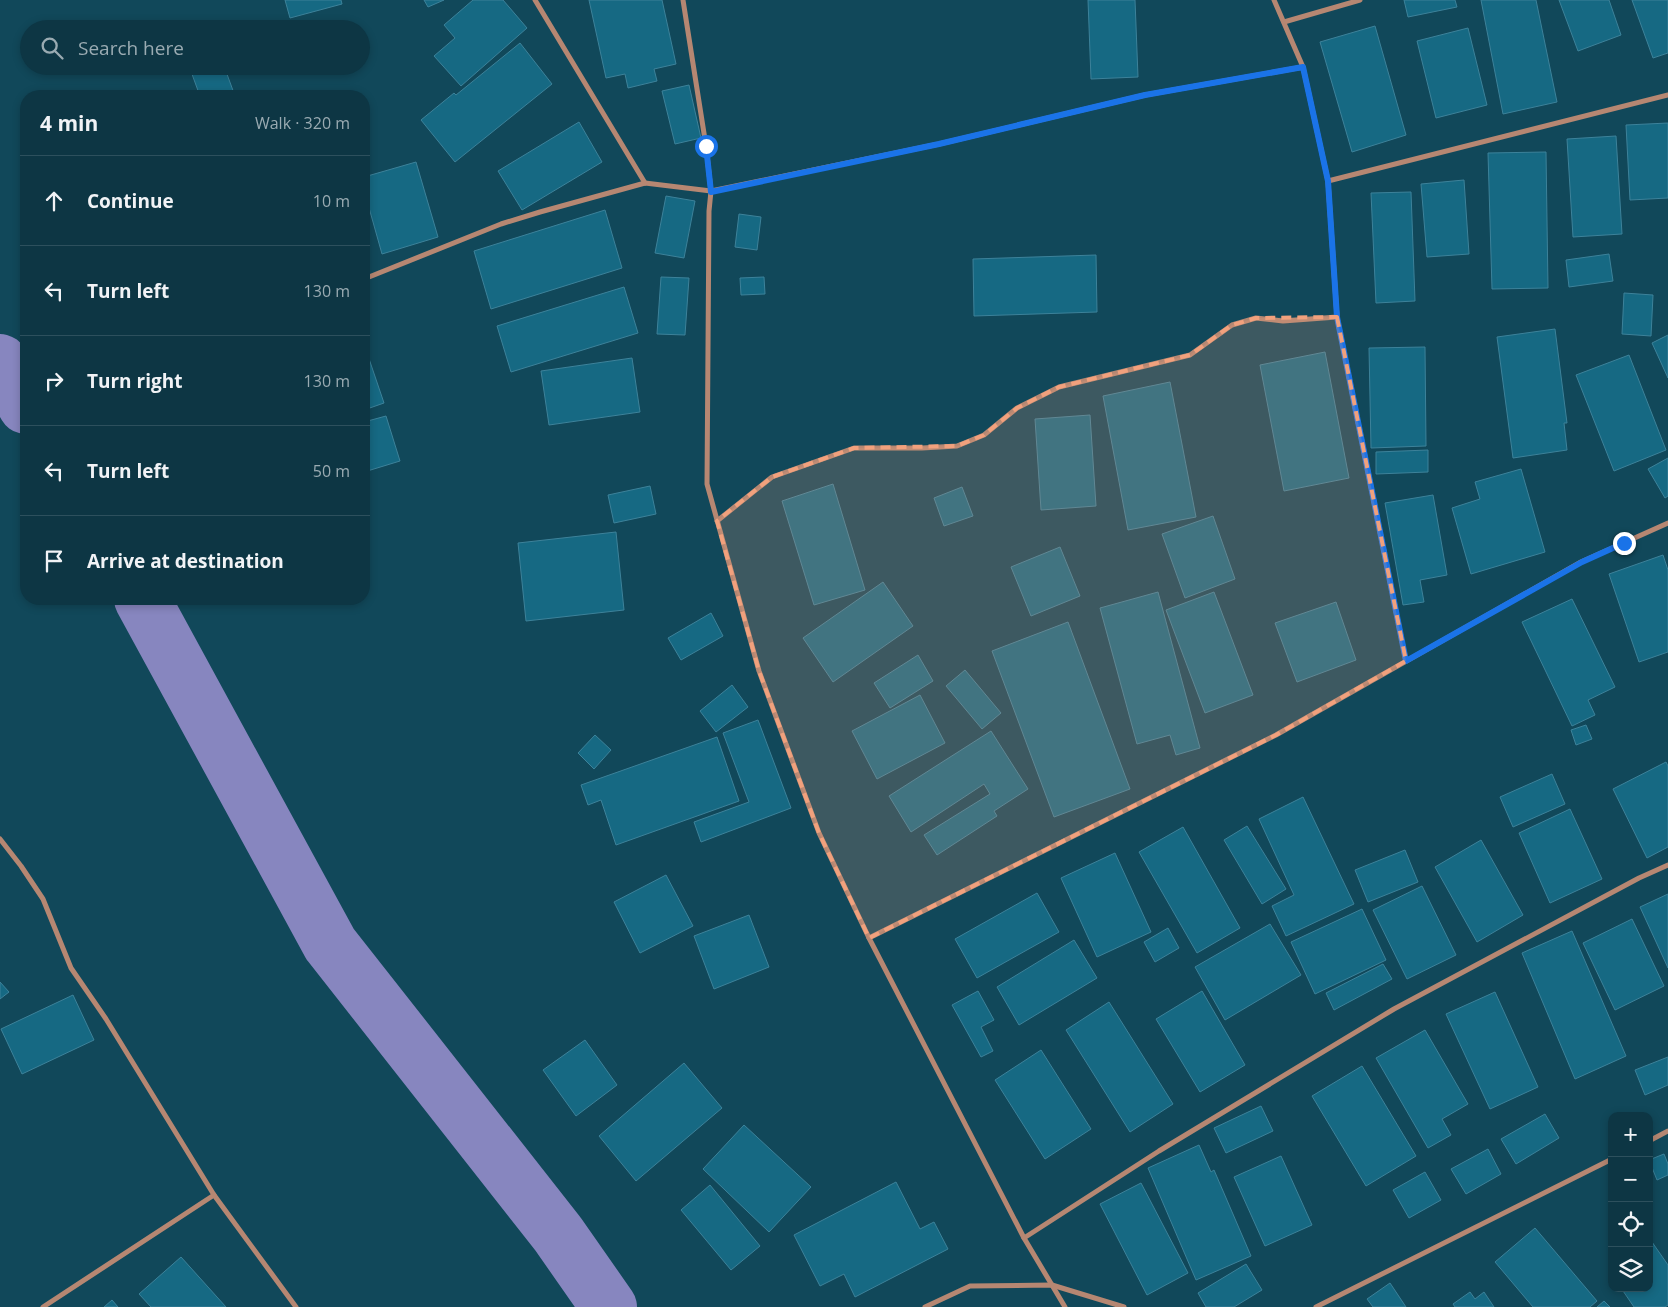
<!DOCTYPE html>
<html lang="en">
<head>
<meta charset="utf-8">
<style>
  :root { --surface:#0d3644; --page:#163e4b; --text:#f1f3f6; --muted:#9aabb2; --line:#2d505d }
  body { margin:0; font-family:"Open Sans",sans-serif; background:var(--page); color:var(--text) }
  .controls { position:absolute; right:15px; bottom:15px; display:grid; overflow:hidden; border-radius:10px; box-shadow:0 2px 8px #0003 }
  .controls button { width:45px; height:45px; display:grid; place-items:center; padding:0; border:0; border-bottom:1px solid var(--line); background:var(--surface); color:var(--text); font:25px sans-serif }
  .stop { position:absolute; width:15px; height:15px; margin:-11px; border:4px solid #1a73e8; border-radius:50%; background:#fff }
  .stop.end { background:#1a73e8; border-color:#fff; box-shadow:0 1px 5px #0008 }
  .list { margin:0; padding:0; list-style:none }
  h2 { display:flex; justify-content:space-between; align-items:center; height:65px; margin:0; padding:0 20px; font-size:21px }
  h2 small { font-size:16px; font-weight:400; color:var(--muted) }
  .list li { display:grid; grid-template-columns:32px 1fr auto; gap:15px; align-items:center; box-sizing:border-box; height:90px; padding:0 20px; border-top:1px solid var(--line) }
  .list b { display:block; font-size:19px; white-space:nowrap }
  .list em { font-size:16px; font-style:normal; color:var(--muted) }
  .icon { flex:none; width:28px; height:28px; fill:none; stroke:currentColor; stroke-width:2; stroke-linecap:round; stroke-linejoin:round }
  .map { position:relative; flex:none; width:1668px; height:1307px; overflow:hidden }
  .search { position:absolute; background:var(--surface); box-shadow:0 2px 8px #0003; left:20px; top:20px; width:350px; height:55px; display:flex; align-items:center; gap:12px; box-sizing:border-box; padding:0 18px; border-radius:28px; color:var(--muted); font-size:19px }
  .panel { position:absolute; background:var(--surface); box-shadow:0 2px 8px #0003; left:20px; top:90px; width:350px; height:515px; border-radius:20px }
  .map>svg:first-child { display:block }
</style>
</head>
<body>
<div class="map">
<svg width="1668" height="1307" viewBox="0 0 1668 1307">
  <rect width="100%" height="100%" fill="#11485a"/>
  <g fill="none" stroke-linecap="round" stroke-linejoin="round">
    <!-- river -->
    <g stroke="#8786bf" stroke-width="56">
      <polyline points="0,362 26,406"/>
      <polyline points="142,599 330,944 558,1234 609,1307"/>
    </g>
  </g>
  <!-- building -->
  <g fill="#166983" stroke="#3d829a">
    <polygon points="285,0 341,0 342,4 290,18"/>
    <polygon points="424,0 444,0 428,7"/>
    <polygon points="473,0 503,0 527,28 461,86 434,56 455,38 444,25"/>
    <polygon points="589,0 662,0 676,64 654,69 657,81 628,88 625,74 606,78"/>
    <polygon points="1088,0 1135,0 1138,77 1091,79"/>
    <polygon points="1404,0 1455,0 1457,7 1408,17"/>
    <polygon points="1481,0 1536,0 1557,102 1503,114"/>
    <polygon points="1559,0 1609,0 1621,35 1578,51"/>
    <polygon points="1632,0 1668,0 1668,53 1653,58"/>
    <polygon points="1375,26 1406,135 1352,152 1320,42"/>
    <polygon points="1468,28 1487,105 1436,118 1417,41"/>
    <polygon points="520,43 552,84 455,162 421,120 454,93 456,95"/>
    <polygon points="189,66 224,66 235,96 200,96"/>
    <polygon points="689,85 701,138 675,144 662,91"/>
    <polygon points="579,122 602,162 522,210 498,171"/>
    <polygon points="1668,123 1668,198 1630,200 1626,125"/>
    <polygon points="1616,136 1622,234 1573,237 1567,139"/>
    <polygon points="1546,152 1548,288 1492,289 1488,153"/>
    <polygon points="416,162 438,237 382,254 364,190 364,177"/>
    <polygon points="1464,180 1469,254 1427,257 1421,184"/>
    <polygon points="1411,192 1415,301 1376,303 1371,193"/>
    <polygon points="666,196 695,201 684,258 655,253"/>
    <polygon points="605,210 622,268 491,309 474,251"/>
    <polygon points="739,214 761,217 757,250 735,247"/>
    <polygon points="1609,254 1613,281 1569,287 1566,260"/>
    <polygon points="1096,255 1097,312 974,316 973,259"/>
    <polygon points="661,277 689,278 685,335 657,334"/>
    <polygon points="764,277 765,294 741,295 740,278"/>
    <polygon points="624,287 638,333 511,372 497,326"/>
    <polygon points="1624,293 1653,295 1651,336 1622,334"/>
    <polygon points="1555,329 1567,423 1564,423 1567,450 1513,458 1497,337"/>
    <polygon points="1668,335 1668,378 1652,343"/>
    <polygon points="364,344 384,403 364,410"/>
    <polygon points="1425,347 1426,446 1371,448 1369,348"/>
    <polygon points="1325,352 1349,478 1284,491 1260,365"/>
    <polygon points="1629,355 1666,450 1614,471 1576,375"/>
    <polygon points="632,358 640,412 549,425 541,371"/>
    <polygon points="1170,382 1196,517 1128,530 1103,396"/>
    <polygon points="1090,415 1096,506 1041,510 1035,419"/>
    <polygon points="386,416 400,461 364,472 364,422"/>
    <polygon points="1428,450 1428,472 1376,474 1376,452"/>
    <polygon points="1668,458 1668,496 1665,498 1648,469"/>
    <polygon points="1521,469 1545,552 1471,574 1452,508 1480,499 1475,482"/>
    <polygon points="833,484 865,590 814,605 782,501"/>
    <polygon points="650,486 656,514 614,523 608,495"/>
    <polygon points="962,487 973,516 944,526 934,498"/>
    <polygon points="1433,495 1447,575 1420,580 1424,602 1403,605 1385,503"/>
    <polygon points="1213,516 1235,579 1185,598 1162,534"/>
    <polygon points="616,532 624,610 526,621 518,543"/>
    <polygon points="1060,547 1080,596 1031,616 1011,567"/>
    <polygon points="1663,555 1668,570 1668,652 1639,662 1609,574"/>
    <polygon points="883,582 913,626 833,682 803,638"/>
    <polygon points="1158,592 1200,748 1176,755 1170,735 1137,744 1100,608"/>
    <polygon points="1214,592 1253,695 1205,713 1166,610"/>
    <polygon points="1572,599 1615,687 1588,700 1595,715 1572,726 1522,622"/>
    <polygon points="1336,602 1356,660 1297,682 1275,623"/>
    <polygon points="711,613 723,636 681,660 668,638"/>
    <polygon points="1068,622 1130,789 1054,817 992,651"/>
    <polygon points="918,655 933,681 890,708 874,683"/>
    <polygon points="965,670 1001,713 982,729 946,686"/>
    <polygon points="732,685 748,707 716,732 700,711"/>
    <polygon points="920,695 945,743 877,779 852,731"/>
    <polygon points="758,720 791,808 701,842 694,822 749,802 723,733"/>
    <polygon points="1586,725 1592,739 1576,745 1571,730"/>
    <polygon points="991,731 1028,789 994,811 997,816 937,855 924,835 990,794 984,784 911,832 889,796"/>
    <polygon points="595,735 611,750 594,769 578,753"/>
    <polygon points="717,737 739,801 616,845 601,800 588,805 581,785"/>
    <polygon points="1666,762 1668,766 1668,847 1647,858 1613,789"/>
    <polygon points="1552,774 1565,804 1513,827 1500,797"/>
    <polygon points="1303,797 1354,904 1286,936 1272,906 1294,895 1259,819"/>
    <polygon points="1570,809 1602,879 1550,903 1519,833"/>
    <polygon points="1247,826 1286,889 1262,904 1224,840"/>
    <polygon points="1183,827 1240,928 1197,953 1139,852"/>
    <polygon points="1481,840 1523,915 1477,942 1435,867"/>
    <polygon points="1405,850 1418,882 1368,902 1355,870"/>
    <polygon points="1115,853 1151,932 1097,957 1061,878"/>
    <polygon points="666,875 693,926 640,953 614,902"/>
    <polygon points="1422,886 1456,955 1407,979 1373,910"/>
    <polygon points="1037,893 1059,932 977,978 955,939"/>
    <polygon points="1668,894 1668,968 1640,907"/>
    <polygon points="1362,909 1386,960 1315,994 1291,942"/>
    <polygon points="749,915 769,967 714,989 694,936"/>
    <polygon points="1632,919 1664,986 1615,1010 1583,943"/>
    <polygon points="1270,924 1301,975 1225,1020 1195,967"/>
    <polygon points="1168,928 1179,948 1155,962 1144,942"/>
    <polygon points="1572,931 1626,1056 1575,1079 1522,953"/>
    <polygon points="1074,940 1097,978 1019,1025 997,987"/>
    <polygon points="1383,964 1392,979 1334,1010 1326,993"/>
    <polygon points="0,982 9,992 0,999"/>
    <polygon points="978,991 994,1020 981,1027 993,1051 981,1057 952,1005"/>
    <polygon points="1202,991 1245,1065 1200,1092 1156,1019"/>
    <polygon points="1495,992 1538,1087 1490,1109 1446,1014"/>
    <polygon points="73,995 94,1040 22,1074 1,1029"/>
    <polygon points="1109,1002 1173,1104 1130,1132 1066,1030"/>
    <polygon points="1425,1030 1468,1104 1442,1119 1451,1135 1428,1148 1376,1058"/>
    <polygon points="585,1040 617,1085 576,1116 543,1070"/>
    <polygon points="1041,1050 1091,1129 1045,1159 995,1080"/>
    <polygon points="1668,1057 1668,1085 1645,1095 1635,1070"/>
    <polygon points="684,1063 722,1108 636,1181 599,1136"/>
    <polygon points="1362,1066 1416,1156 1366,1186 1312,1096"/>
    <polygon points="1261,1106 1273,1131 1226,1153 1214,1128"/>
    <polygon points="1545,1114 1559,1138 1516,1164 1501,1139"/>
    <polygon points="744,1125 811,1187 769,1232 703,1169"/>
    <polygon points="1199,1145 1211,1172 1214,1170 1251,1256 1196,1280 1148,1168"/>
    <polygon points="1488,1149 1501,1174 1466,1194 1451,1169"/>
    <polygon points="1664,1154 1668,1164 1668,1175 1657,1180 1649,1160"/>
    <polygon points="1281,1156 1312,1225 1265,1246 1234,1177"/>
    <polygon points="1425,1172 1441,1200 1409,1218 1393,1190"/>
    <polygon points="896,1182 920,1229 934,1222 948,1249 855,1297 844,1274 820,1286 794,1235"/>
    <polygon points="1141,1183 1188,1273 1147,1295 1100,1204"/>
    <polygon points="710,1185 760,1246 731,1270 681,1210"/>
    <polygon points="1535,1228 1597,1301 1590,1307 1533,1307 1495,1262"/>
    <polygon points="1652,1242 1668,1265 1668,1305 1665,1307 1634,1307 1621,1288 1649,1288 1649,1244"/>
    <polygon points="181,1257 226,1307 151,1307 139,1294"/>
    <polygon points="1246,1264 1262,1290 1234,1307 1206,1307 1198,1293"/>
    <polygon points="1390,1283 1406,1307 1373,1307 1367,1299"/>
    <polygon points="1470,1292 1475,1299 1484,1292 1494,1307 1455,1307 1453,1304"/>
    <polygon points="112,1300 118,1307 104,1307"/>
    <polygon points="1604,1301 1610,1307 1597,1307"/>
  </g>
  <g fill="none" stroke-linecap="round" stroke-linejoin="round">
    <!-- minor -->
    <g stroke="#b68772" stroke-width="5">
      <polyline points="535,0 645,183"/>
      <polyline points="683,0 706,146 711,191 709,211 707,484 759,671 819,833 869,938 1024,1238 1065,1307"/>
      <polyline points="1274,0 1303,67 1328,181 1337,317 1406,661"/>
      <polyline points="1284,22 1360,0"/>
      <polyline points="1328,181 1668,95"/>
      <polyline points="364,279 501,224 540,212 645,183 711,191 939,144 1145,95 1303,67"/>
      <polyline points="717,521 772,477 854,448 922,448 957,446 984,435 1017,408 1059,387 1190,355 1232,325 1256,318 1283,321 1337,317"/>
      <polyline points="0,839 21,866 43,899 71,968 106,1019 214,1195 296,1307"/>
      <polyline points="869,938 1276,735 1581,562 1668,523"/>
      <polyline points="1649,1141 1668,1131"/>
      <polyline points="1024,1238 1159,1151 1394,1009 1639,878 1668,865"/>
      <polyline points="43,1307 214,1195"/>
      <polyline points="925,1307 970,1286 1052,1285 1124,1307"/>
      <polyline points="1316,1307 1612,1159"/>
    </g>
  </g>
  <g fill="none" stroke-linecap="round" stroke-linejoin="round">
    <!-- route -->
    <polyline stroke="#1a73e8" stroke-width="6" points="706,146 711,192 939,144 1145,95 1303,67 1328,181 1337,317 1406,661 1582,562 1624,543"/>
  </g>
  <!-- marked area -->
  <path fill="#f1a17d" fill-opacity="0.2" stroke="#f1a17d" stroke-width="4" stroke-dasharray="10 6" stroke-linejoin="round" d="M1337 317 1406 661 1276 735 869 938 819 833 759 671 717 521 772 477 854 448 957 446 984 435 1017 408 1059 387 1190 355 1232 325 1256 318Z"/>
</svg>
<div class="controls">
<button>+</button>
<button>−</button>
<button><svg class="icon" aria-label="locate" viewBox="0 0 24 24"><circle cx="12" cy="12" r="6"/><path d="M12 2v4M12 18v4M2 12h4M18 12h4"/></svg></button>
<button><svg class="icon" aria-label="layers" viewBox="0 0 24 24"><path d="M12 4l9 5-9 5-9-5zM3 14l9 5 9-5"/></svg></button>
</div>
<div class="stop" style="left:706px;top:146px"></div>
<div class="stop end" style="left:1624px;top:543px"></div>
<div class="search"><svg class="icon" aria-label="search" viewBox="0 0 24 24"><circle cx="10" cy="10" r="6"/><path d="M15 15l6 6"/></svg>Search here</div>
<section class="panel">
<h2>4 min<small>Walk · 320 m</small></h2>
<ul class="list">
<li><svg class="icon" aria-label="ahead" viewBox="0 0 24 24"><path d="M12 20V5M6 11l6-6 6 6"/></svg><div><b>Continue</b></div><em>10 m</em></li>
<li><svg class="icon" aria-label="left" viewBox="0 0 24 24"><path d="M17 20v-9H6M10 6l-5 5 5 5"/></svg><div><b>Turn left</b></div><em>130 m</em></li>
<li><svg class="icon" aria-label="right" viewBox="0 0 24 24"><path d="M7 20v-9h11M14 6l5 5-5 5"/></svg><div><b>Turn right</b></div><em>130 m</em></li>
<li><svg class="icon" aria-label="left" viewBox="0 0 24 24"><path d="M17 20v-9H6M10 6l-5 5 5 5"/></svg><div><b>Turn left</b></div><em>50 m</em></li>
<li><svg class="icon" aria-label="arrive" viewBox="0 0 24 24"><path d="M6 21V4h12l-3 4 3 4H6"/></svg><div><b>Arrive at destination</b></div></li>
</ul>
</section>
</div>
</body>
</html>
